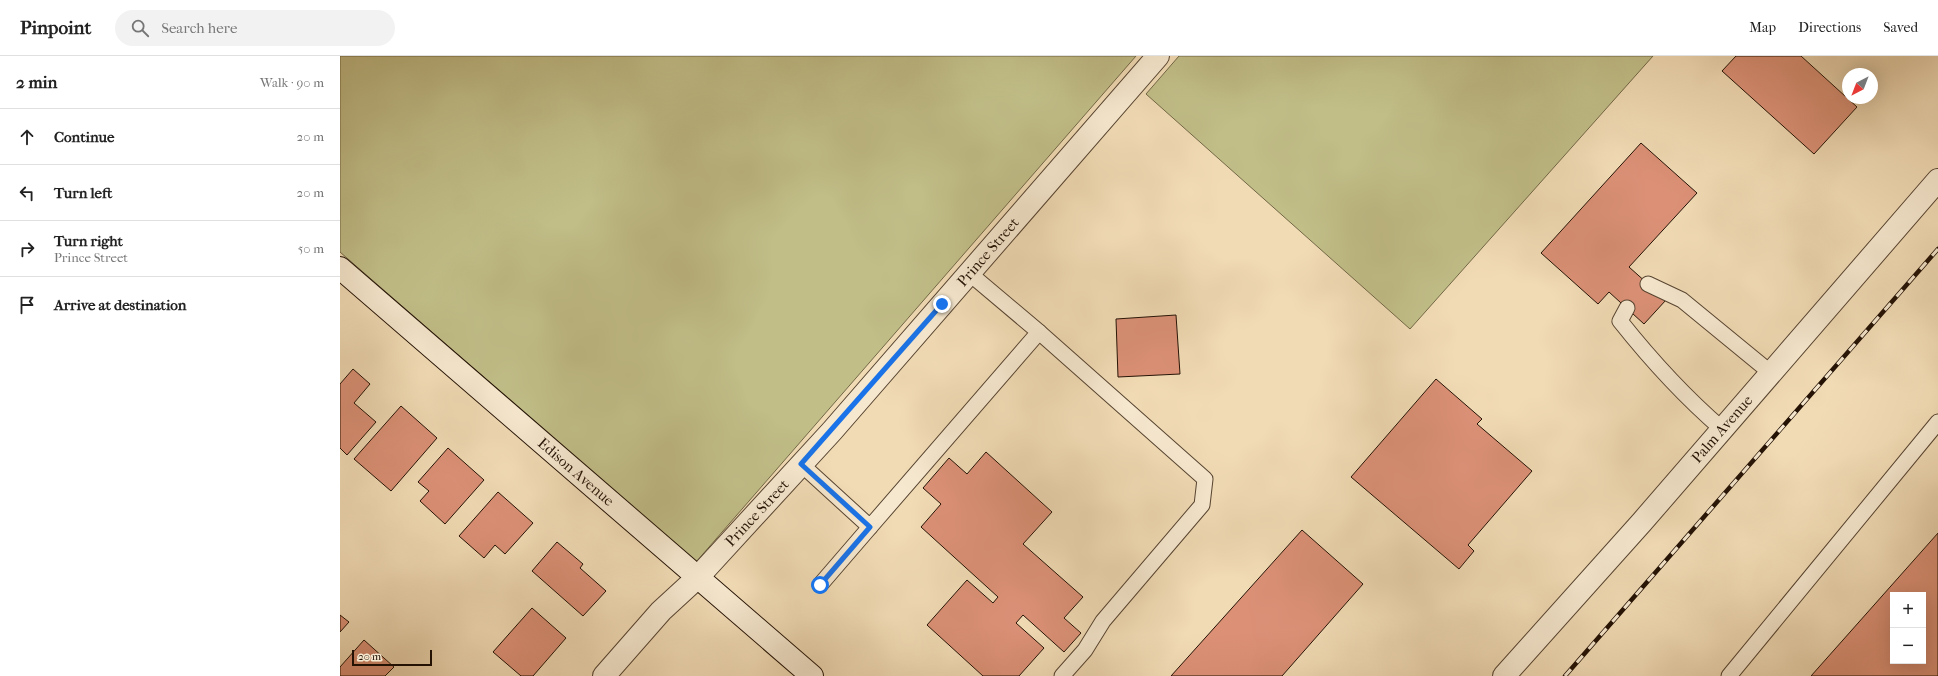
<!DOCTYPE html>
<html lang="en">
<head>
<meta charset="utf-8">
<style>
  :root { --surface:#fff; --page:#f2f2f2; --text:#222; --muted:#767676; --line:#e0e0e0 }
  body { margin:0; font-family:"IM FELL French Canon",serif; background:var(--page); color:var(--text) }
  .controls { position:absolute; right:12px; bottom:12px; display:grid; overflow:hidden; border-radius:0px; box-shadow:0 4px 16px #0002 }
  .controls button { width:36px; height:36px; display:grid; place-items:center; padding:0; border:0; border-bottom:1px solid var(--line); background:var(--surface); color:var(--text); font:20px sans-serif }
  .compass { position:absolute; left:1502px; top:12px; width:36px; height:36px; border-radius:50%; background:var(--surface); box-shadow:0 4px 16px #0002; rotate:222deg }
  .scale { position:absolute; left:12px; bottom:10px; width:80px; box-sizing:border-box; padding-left:4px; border:2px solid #241205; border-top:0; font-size:11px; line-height:14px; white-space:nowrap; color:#241205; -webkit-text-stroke:3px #f6e8cf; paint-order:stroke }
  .stop { position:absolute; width:12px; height:12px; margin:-9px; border:3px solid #1a73e8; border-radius:50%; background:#fff }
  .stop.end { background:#1a73e8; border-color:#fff; box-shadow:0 1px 4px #0008 }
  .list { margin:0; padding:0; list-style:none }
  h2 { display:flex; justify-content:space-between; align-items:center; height:52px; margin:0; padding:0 16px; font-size:17px }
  h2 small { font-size:13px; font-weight:400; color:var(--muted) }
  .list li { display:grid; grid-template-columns:26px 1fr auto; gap:12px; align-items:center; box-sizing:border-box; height:56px; padding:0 16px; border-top:1px solid var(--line) }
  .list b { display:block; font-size:15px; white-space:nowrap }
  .list p { margin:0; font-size:13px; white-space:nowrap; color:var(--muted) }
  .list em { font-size:13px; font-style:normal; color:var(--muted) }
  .icon { flex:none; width:22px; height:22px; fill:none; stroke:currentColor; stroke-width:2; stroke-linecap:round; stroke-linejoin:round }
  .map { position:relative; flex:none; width:1598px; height:620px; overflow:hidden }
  header { display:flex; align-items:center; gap:24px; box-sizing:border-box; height:56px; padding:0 20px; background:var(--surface); border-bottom:1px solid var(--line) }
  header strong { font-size:19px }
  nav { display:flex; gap:22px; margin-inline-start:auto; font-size:14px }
  .search { width:280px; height:36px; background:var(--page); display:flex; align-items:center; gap:10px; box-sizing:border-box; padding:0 14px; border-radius:22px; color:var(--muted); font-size:15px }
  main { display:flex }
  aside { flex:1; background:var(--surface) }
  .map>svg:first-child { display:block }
</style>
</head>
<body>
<header>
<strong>Pinpoint</strong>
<div class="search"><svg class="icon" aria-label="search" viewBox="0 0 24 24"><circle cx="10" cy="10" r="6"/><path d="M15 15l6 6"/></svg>Search here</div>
<nav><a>Map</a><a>Directions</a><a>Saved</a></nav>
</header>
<main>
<aside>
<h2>2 min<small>Walk · 90 m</small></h2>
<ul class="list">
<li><svg class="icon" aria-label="ahead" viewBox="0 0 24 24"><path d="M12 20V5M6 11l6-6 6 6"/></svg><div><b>Continue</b></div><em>20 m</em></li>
<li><svg class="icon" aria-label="left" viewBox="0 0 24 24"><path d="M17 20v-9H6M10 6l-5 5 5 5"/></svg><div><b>Turn left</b></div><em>20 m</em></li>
<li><svg class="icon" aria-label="right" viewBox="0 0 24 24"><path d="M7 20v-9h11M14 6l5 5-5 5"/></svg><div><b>Turn right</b><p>Prince Street</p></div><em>50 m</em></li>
<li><svg class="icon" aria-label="arrive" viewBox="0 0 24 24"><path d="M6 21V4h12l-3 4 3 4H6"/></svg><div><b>Arrive at destination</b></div></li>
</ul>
</aside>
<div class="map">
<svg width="1598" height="620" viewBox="0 0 1598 620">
  <rect width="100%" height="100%" fill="#f1dbb5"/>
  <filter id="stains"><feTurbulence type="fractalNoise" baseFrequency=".005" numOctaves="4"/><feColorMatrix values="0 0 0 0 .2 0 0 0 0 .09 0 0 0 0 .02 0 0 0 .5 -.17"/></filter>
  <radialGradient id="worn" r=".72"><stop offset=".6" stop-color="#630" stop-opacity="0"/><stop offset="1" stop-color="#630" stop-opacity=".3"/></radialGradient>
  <!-- green -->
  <g fill="#c1be88" stroke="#726846">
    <polygon points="0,0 796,0 356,506 0,196"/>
    <polygon points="839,0 1313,0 1070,273 806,38"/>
  </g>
  <!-- building -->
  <g fill="#dc9177" stroke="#241205" fill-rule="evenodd">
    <polygon points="1396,0 1461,0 1517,51 1474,98 1382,15"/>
    <polygon points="1301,87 1357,137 1289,211 1326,244 1304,268 1269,236 1258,248 1201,197"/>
    <polygon points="836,259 840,318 778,321 776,263"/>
    <polygon points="13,313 30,328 14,347 36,366 7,399 0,392 0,328"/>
    <polygon points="1096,323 1142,363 1137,368 1192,415 1128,489 1134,495 1119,513 1011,421"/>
    <polygon points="61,350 97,382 51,435 14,403"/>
    <polygon points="108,392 144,424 105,468 80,445 89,435 78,426"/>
    <polygon points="646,396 712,456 683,488 743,541 724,562 741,577 724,596 683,559 676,567 704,592 679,620 643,620 587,569 627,524 653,547 658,541 581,471 601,448 583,432 609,402 627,418"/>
    <polygon points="158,436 193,467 165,498 155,489 144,502 119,480"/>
    <polygon points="962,474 1023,528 942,620 831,620"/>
    <path d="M1598 477V620H1471ZM1553 539H1583V605H1553Z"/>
    <polygon points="217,486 243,508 240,512 266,535 243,560 192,515"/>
    <polygon points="192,552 226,582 193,620 181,620 153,596"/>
    <polygon points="0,559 9,566 0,576"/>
    <polygon points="24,584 54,611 45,620 0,620 0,611"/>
  </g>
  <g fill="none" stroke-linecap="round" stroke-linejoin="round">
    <!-- lane casing -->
    <g stroke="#574431" stroke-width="17">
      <g id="lane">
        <polyline points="1308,228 1342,244 1431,317"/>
        <path d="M1287 252 1280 265C1311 304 1345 341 1382 373"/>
        <polyline points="699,276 865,423 862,449 763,565 745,594 722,620"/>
        <polyline points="461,408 530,471 699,276 629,217"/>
        <polyline points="480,529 530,471"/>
        <polyline points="1389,620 1598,366"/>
      </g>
    </g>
    <!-- street casing -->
    <g stroke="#574431" stroke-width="24">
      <g id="street">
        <polyline points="264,620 321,555 358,521 492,375 818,0"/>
        <polyline points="1164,620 1302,466 1598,124"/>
      </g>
    </g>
    <!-- secondary casing -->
    <g stroke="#241205" stroke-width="24">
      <polyline id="secondary" points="0,212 472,620"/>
    </g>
    <!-- lane -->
    <use href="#lane" stroke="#f6e8cf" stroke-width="15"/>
    <!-- street -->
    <use href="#street" stroke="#f6e8cf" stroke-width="22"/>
    <!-- secondary -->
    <use href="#secondary" stroke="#f6e8cf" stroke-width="22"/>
    <!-- rail casing -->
    <g stroke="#241205" stroke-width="4.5">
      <polyline id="rail" points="1225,620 1598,193"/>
    </g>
    <!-- rail -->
    <use href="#rail" stroke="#f6e8cf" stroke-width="3" stroke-dasharray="9" stroke-linecap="butt"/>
  </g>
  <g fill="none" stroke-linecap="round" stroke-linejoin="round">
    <!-- route -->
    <polyline stroke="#1a73e8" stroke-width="5" points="480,529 530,471 461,408 602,248"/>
  </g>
  <g text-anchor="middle" stroke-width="3.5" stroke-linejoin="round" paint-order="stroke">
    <!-- street labels -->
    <g font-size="15" fill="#241205" stroke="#f6e8cf">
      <text transform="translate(648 196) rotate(-49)" y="5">Prince Street</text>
      <text transform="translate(1382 373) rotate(-49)" y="5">Palm Avenue</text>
      <text transform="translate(236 416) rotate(41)" y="5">Edison Avenue</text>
      <text transform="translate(417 457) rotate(-47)" y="5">Prince Street</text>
    </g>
  </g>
  <rect width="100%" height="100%" filter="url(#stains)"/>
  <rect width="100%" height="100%" fill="url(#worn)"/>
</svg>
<div class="controls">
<button>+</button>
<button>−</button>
</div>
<svg class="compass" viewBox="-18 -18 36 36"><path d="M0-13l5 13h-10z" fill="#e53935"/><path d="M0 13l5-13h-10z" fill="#767676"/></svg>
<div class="scale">20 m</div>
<div class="stop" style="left:480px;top:529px"></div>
<div class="stop end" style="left:602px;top:248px"></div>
</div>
</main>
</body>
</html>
